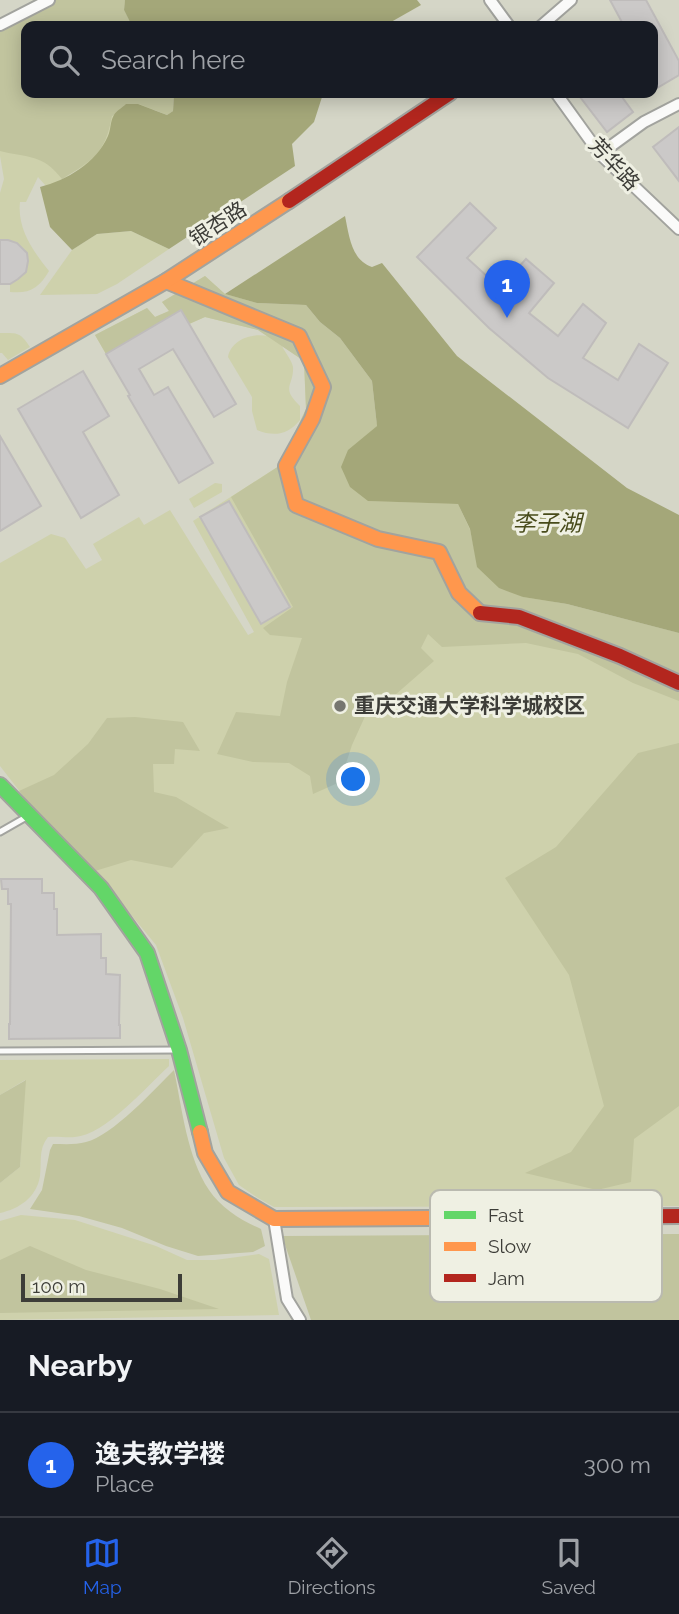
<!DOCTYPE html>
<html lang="en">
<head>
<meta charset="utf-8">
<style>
  :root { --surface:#171b24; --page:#242831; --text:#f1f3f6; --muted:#9ea1a6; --line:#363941; --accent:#2563eb }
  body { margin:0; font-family:Raleway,"Noto Sans SC",sans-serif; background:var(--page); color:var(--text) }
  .scale { position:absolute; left:21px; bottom:18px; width:161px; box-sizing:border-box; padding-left:7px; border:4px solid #3d3d38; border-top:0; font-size:19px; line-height:24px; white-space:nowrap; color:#3d3d38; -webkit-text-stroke:5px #eff0e3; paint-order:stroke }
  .you { position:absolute; left:354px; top:780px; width:24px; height:24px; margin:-18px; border:5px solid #fff; border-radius:50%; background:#1a73e8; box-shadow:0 0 0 10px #1a73e833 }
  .badge { display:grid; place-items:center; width:46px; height:46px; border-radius:50%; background:var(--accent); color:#fff; font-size:23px; font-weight:700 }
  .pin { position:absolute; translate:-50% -58px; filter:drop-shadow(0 2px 4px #0008) }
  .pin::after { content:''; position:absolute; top:37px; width:24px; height:21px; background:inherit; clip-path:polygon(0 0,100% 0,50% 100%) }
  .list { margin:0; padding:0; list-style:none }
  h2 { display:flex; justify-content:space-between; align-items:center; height:91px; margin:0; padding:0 28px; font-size:30px }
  h2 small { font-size:23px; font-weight:400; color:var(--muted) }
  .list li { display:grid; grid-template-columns:46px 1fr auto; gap:21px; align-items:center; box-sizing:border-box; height:105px; padding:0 28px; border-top:2px solid var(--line) }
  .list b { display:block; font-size:26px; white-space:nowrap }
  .list p { margin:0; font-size:23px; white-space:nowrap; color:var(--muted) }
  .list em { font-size:23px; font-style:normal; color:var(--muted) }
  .icon { flex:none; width:38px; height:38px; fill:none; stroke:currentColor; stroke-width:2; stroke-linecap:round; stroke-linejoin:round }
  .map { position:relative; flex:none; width:679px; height:1320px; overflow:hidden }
  .search { position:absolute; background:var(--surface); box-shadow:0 4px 18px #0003; left:21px; right:21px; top:21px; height:77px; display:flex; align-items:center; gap:18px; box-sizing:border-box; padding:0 24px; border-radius:14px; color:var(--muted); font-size:26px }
  .sheet { height:196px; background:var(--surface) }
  nav { display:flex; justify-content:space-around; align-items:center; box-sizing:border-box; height:98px; border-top:2px solid var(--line); background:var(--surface); font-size:19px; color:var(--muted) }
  nav a { display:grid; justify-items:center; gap:4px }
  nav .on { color:var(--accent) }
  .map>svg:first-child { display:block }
</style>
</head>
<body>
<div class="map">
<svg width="679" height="1320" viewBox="0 0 679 1320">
  <rect width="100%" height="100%" fill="#dfe0d9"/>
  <!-- built -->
  <path fill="#d5d6c7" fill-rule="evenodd" d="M0 0H679V1320H0ZM26 26H653V93H26Z"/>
  <!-- green -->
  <g fill="#ced1ac">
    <path d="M55 0H125L124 10 132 26H26V93H174L84 166 56 183 46 186 38 177 26 202H20C17 229 33 251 49 271 39 288 30 294 10 292V284C37 268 32 240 0 240V193L4 179 0 156V30L50 7Z"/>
    <polygon points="131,231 169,249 117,284 97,294 40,295 72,250 97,234"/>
    <path d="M205 276 225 294 257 303 458 504 470 529 478 567 499 588 679 633V1206L274 1207 258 1198 239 1185 224 1158 183 1018 156 945 95 871 28 802 0 766V563L51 534 65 538 86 569 102 560 93 544 139 517 144 525 170 510 248 635 254 632 193 521 279 466 306 409 304 361 282 346C285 352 292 361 293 367 294 386 280 387 300 406V420C288 435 274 437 257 430L252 411V397L228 357C231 340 251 333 267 336L258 330 205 317 189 324 181 310 106 354 95 335 147 308 155 317 169 311 162 302Z"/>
    <path d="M0 333C18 333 20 332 30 347L8 360 2 353H0Z"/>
    <polygon points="215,483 222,484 222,492 194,508 189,499"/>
    <path d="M169 1059V1066C147 1086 105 1135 75 1137 66 1138 58 1136 48 1137 38 1150 42 1162 40 1176 37 1197 19 1209 0 1213V1183L20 1167 25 1080 0 1095V1060Z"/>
    <polygon points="21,1215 75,1220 156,1246 187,1260 215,1260 259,1254 269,1259 279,1315 0,1320 0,1221"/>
  </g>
  <!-- forest -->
  <g fill="#c1c49e">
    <path d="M55 0H125L124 10 132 26H26V93H174L173 111 167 115 139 104 112 116C105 154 93 160 62 179 43 154 28 158 0 151V30L50 7Z"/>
    <polygon points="205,276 225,294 257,303 306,305 320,322 340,338 372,381 377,426 348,451 368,501 458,504 470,530 478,567 523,597 567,604 679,633 679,701 633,683 578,654 526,643 442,647 428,634 421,648 434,661 395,695 367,712 352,745 340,782 313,794 310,776 289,763 253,762 217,754 236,712 280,716 287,682 302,638 270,635 263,628 293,607 231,497 279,466 306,409 304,361 258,330 205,317 189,324 181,310 106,354 95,335 147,308 155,317 169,311 162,302"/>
    <polygon points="135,717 183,722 200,751 175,749 174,764 153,764 154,792 176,797 229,828 204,833 172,868 131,860 95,871 28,802 19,791 54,775 88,744 107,718"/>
    <polygon points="679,743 679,1106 634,1139 631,1182 597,1190 525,1173 571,1152 604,1106 569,975 505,878 556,847 638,753"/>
    <path d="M174 1070C182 1108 187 1157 209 1190 221 1208 242 1221 261 1229L265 1246 253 1252 198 1256 166 1246 122 1228 79 1216 30 1209 42 1190 50 1150 53 1144C64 1144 76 1145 86 1142 112 1136 154 1090 174 1070Z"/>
    <polygon points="26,1080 20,1167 0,1183 0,1095"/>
    <polygon points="679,1234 679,1320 311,1320 282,1236"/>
    <polygon points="30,1246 86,1270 160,1289 219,1309 0,1313 0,1260"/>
  </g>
  <!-- water -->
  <g fill="#a4a779">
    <polygon points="125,0 417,0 421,5 384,26 132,26 124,10"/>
    <path d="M174 93H333L322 97 314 122 292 144 295 166 169 249 131 231 97 234 72 250 50 227 40 187C67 180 96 163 108 136 111 130 110 121 114 115 116 111 122 108 126 104H138L167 115 173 111Z"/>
    <path d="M345 216C349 235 351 260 372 267L382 263 457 356 627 488 679 515V633L567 604 523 597 499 588 477 567 470 529 458 504 368 501 350 487 341 467 348 450 377 426 372 381 340 338 320 322 306 305 257 303 225 294Z"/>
  </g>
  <!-- building -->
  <g fill="#cbc9c8" stroke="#bfbcbb" stroke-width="2">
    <polygon points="610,0 646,0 679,61 679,75 657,88 653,80 653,26 624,26"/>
    <polygon points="577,93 619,93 633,112 607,132"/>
    <polygon points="679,127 679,181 653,147"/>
    <polygon points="470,203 496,228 467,258 500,288 526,259 554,283 529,313 558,336 583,304 606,323 583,358 618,380 639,344 668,363 628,428 548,378 489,328 417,257"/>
    <polygon points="0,240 8,240 17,243 27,253 28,261 26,272 18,279 10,284 0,284"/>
    <polygon points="181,310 236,404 214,417 173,349 139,369 154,395 168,387 213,463 179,483 128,396 130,395 106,354"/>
    <polygon points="83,371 109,416 83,432 119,495 81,518 18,409"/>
    <polygon points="0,436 41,506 0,531"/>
    <polygon points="229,501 290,607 261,624 200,517"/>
    <polygon points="1,879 42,879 42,893 54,893 54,909 57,909 57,935 101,934 101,958 106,958 106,974 120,975 119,1025 120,1025 120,1038 9,1039 9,1024 10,1024 11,904 8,904 8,889 2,889"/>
  </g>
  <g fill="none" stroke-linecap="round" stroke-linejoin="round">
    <!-- lane casing -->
    <g stroke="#a2a39e" stroke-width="9">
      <g id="lane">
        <polyline points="0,832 28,816"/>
        <polyline points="0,1051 179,1050"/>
      </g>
    </g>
    <!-- street casing -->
    <g stroke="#a2a39e" stroke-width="14">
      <g id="street">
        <polyline points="490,0 509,26"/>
        <polyline points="0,25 49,0"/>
        <polyline points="541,26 571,0"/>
        <polyline points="556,93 600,154 679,229"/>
        <polyline points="600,154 644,122 679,104"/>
        <polyline points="274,1219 287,1299 300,1320"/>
      </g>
    </g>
    <!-- fast casing -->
    <g stroke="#a2a39e" stroke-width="18">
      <polyline id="fast" points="0,785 101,888 147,953 179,1050 200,1132"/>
    </g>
    <!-- slow casing -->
    <g stroke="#a2a39e" stroke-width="18">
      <g id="slow">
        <polyline points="166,281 299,336 323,387 312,419 286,466 296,505 378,539 439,552 459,593 480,613"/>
        <polyline points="0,376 166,281 289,201"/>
        <polyline points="200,1132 205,1153 228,1192 274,1219 574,1217"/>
      </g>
    </g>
    <!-- jam casing -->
    <g stroke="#a2a39e" stroke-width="18">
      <g id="jam">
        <polyline points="289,201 450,93"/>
        <polyline points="480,613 519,617 620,656 679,683"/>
        <polyline points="574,1217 679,1216"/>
      </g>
    </g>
    <!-- lane -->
    <use href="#lane" stroke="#fafaf9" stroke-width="5"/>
    <!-- street -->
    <use href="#street" stroke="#fafaf9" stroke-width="10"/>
    <!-- fast -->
    <use href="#fast" stroke="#63d668" stroke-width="14"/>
    <!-- slow -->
    <use href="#slow" stroke="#ff974d" stroke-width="14"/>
    <!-- jam -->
    <use href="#jam" stroke="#b3261e" stroke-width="14"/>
  </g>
  <!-- markers -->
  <circle fill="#767670" stroke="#eff0e3" stroke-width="2.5" cx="340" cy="706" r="7"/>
  <g text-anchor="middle" stroke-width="6" stroke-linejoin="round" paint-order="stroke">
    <!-- street labels -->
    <g font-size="21" fill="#3d3d38" stroke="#eff0e3">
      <text transform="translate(614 164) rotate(47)" y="7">芳华路</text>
      <text transform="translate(218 224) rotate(-33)" y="7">银杏路</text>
    </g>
    <!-- poi labels -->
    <g font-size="21" font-weight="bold" fill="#3d3d38" stroke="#eff0e3" text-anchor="start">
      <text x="354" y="713">重庆交通大学科学城校区</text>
    </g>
    <!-- water labels -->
    <g font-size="23" font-style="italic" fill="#484b1b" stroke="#eff0e3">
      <text x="547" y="531">李子湖</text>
    </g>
  </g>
  <!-- legend -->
  <rect x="430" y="1190" width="232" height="112" rx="10" fill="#eff0e3" stroke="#babab0" stroke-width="2"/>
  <rect x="444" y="1211" width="32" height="8" fill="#63d668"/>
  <rect x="444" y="1242" width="32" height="9" fill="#ff974d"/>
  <rect x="444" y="1274" width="32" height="8" fill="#b3261e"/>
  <g font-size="19" fill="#3d3d38">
    <text x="488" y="1222">Fast</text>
    <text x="488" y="1253">Slow</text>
    <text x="488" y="1285">Jam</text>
  </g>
</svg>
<div class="scale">100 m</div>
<div class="you"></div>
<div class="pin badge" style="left:507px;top:318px">1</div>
<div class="search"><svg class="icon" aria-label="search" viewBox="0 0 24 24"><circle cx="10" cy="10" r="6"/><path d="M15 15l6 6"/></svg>Search here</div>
</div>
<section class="sheet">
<h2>Nearby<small></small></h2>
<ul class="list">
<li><span class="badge">1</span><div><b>逸夫教学楼</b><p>Place</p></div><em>300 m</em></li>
</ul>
</section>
<nav>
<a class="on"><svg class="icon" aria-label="map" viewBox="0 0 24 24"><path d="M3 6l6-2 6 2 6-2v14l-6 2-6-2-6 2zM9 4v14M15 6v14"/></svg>Map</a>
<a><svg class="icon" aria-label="directions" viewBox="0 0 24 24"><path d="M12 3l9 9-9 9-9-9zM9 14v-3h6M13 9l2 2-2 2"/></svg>Directions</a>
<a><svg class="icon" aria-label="saved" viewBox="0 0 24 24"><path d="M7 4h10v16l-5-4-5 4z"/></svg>Saved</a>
</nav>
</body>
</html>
